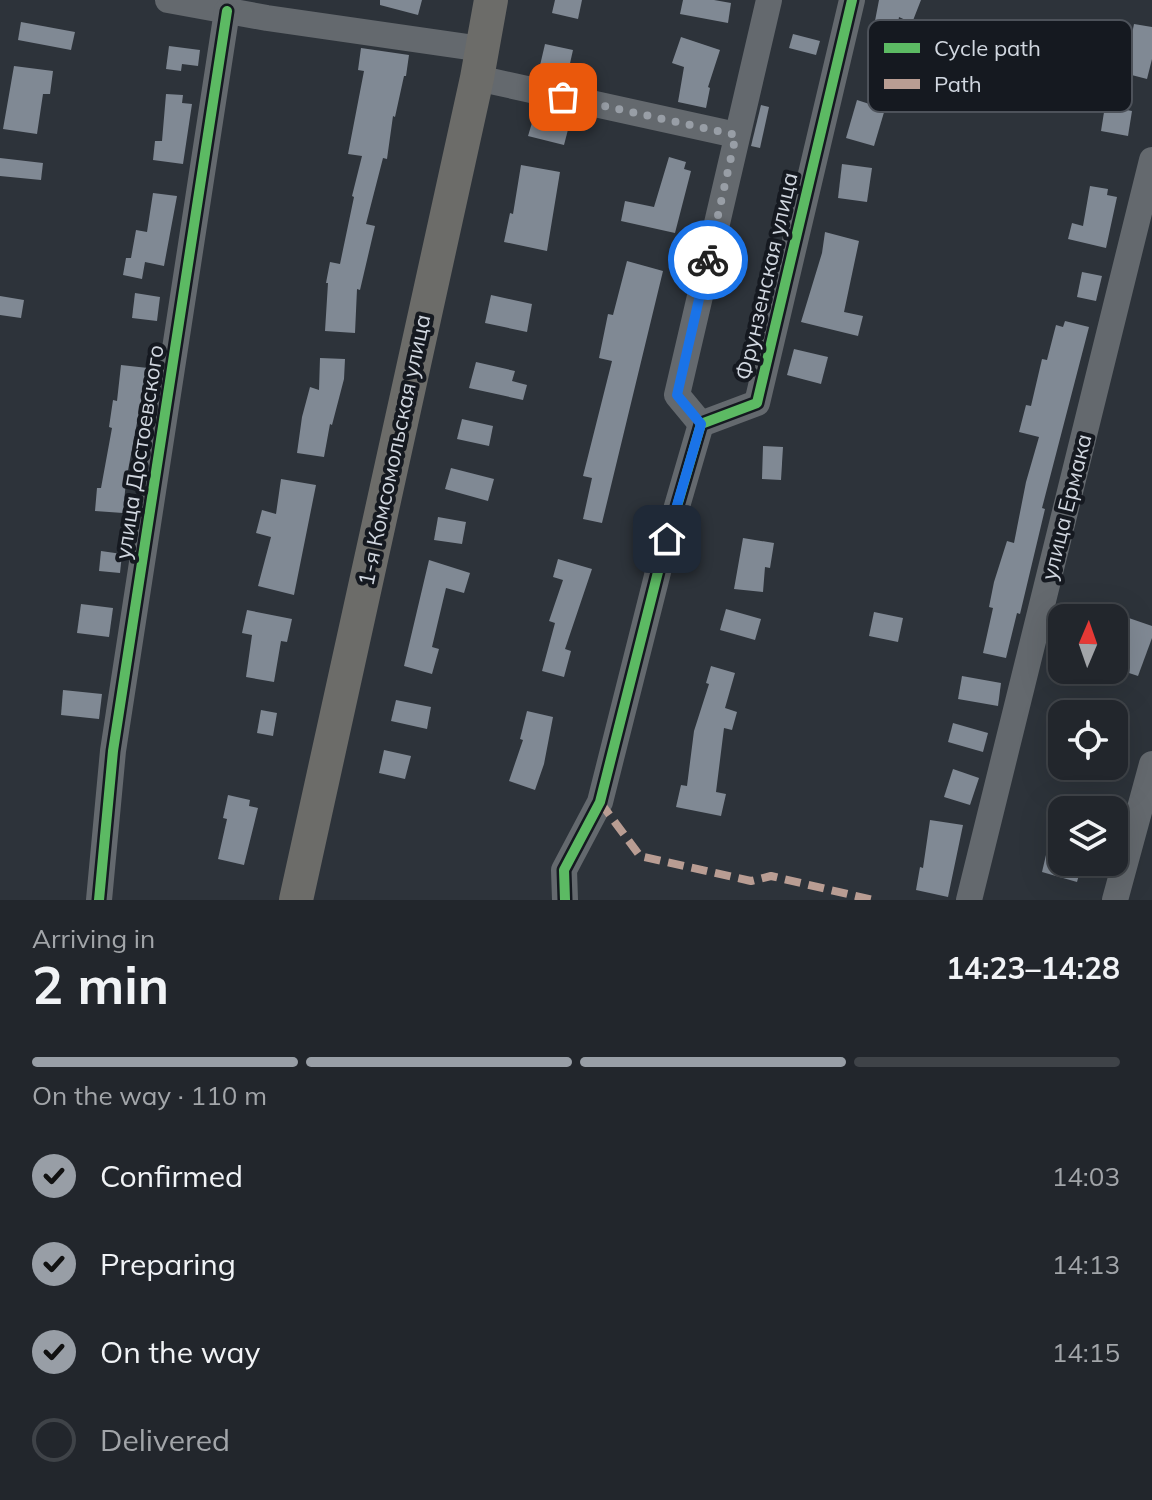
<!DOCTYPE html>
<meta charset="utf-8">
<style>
:root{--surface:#22262c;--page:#2a2e34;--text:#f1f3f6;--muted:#a2a5a9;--line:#3f4348;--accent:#989ea6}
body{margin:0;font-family:Mulish,sans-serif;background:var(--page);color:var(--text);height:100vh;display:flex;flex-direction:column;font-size:30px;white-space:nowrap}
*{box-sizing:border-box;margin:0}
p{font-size:26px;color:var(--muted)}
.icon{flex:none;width:44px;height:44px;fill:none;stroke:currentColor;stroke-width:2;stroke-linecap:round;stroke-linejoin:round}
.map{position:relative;height:900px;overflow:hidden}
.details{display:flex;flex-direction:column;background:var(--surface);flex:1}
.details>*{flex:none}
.needle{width:52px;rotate:2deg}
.tools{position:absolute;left:1048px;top:604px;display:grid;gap:16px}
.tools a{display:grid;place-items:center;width:80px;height:80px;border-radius:16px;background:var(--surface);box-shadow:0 8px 32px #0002,0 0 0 2px var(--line);font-size:40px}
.pin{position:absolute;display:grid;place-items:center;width:68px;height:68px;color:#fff;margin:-34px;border-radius:16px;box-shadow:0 4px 12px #0006}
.courier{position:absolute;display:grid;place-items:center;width:80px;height:80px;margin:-40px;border:6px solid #1a73e8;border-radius:50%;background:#fff;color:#222;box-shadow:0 2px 10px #0007}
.overview em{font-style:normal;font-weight:700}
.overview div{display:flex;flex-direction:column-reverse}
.overview{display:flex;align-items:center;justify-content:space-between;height:136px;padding:0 32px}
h1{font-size:52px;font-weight:700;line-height:60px}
.bar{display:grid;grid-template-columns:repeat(4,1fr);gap:12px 8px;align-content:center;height:96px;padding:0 32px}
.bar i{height:10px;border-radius:6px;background:var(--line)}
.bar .on{background:var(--accent)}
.bar p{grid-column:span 4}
ol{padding:0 32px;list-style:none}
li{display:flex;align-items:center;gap:24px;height:88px}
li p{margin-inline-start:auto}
li .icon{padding:8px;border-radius:50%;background:var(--accent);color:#111;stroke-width:4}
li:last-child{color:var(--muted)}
li i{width:44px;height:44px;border:4px solid var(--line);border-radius:50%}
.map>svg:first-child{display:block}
.building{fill:#808994}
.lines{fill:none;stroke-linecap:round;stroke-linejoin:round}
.minor{stroke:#64696e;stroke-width:26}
.major{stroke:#6c6c69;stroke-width:34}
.quiet{stroke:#b99d93;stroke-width:8;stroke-dasharray:16 8;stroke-linecap:butt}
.cycleway-casing{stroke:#151920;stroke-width:15}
.cycleway{stroke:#5cba63;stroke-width:10}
.done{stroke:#989ea6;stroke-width:8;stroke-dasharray:0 14.4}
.route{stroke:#1a73e8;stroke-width:10}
.labels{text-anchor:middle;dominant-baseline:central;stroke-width:8;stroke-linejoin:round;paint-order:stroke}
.street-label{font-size:22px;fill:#d1d7e0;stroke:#151920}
.key{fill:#151920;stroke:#4d525a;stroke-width:2}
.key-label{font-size:22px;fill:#d1d7e0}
</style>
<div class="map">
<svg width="1152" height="900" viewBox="0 0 1152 900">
<rect width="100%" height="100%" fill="#2d333a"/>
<g class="building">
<path d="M380,0H422L418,15L380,5Z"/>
<path d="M555,0H582L578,19L552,13Z"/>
<path d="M683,0H714L731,3L728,23L680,14Z"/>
<path d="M879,0H921L912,23L899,17L893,52L870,47Z"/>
<path d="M21,22L75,32L71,50L18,40Z"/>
<path d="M1134,24L1152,27V59L1147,79L1120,72L1126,53L1128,54Z"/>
<path d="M793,34L820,41L816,55L789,48Z"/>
<path d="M681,37L720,50L708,87L710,88L706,108L678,102L684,67L672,63Z"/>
<path d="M545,44L573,50L566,81L538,74Z"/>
<path d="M169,46L200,50L198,66L182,64L181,71L166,69Z"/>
<path d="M361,48L409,55L406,76H404L395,117L393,116L387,159L383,158L366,224L375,226L360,290L357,289L355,333L325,331L328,283H326L330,262L340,264L354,197L352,196L362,156L348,154L364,71L358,70Z"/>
<path d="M14,66L53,71L50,94H43L37,134L3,129Z"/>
<path d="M166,94L183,95L182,103L192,104L183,164L153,160L155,141H162Z"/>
<path d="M857,100L885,109L874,146L846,138Z"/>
<path d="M761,105L769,107L760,148L751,146Z"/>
<path d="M1105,106L1132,111L1128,136L1101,131Z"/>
<path d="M535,113L570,122L564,145L528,136Z"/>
<path d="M669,157L686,162L684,169L691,171L675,233L621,221L625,201L654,207Z"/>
<path d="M0,158L43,163L41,180L0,176Z"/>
<path d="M842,164L872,168L867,202L838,198Z"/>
<path d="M521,165L560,172L547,251L504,242L510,213L513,214Z"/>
<path d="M1090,186L1108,189L1107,195L1117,197L1106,248L1068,239L1072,223L1083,226Z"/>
<path d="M153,193L177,196L164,266L145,262L142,279L123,275L126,258H131L136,230L147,232Z"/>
<path d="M825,232L859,241L844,312L863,316L858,336L801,322L822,253Z"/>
<path d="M627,261L663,271L602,523L583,519L592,478L583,476L612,361L599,358L608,314L613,315Z"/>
<path d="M1082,272L1102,276L1096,301L1077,297Z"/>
<path d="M135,293L160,297L157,321L132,318Z"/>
<path d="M491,295L532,304L527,332L485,323Z"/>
<path d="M0,296L24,300L21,318L0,315Z"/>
<path d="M1065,321L1089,327L1042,508L1045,509L1020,614L1017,613L1006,658L983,653L993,608L989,607L994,582L1007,541L1014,543L1026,482L1039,437L1019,432L1026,405L1031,406L1042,359L1047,360L1056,325L1063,327Z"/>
<path d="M794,349L828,357L821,384L787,375Z"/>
<path d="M320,358L345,359L344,379L332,425L330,424L324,457L297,453L302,417L310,387L319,390Z"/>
<path d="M476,362L515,371L512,381L527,385L523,400L469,388Z"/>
<path d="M121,365L148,368L145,396H142L126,481L123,513L95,511L97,488H101L112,428L109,427L113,400L117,401Z"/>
<path d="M462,419L493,426L489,446L457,439Z"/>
<path d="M763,446L783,447L781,480L762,479Z"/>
<path d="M451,468L494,479L488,501L445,489Z"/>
<path d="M281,479L316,485L294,595L258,586L271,537L256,533L262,510L276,514Z"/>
<path d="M438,517L466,522L462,544L434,540Z"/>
<path d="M743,538L774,543L770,568L765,567L763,592L734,589Z"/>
<path d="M101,551L122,554L120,573L99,571Z"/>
<path d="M558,559L592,569L565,649L571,651L564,677L542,671L555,623L549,621L563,580L553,577Z"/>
<path d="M429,560L470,573L464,593L446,588L432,647L439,649L432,674L404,666Z"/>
<path d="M81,604L113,608L109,637L77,633Z"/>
<path d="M726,609L761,619L755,640L720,630Z"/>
<path d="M247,610L292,619L287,642L281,641L274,682L246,677L252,635L242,633Z"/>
<path d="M874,612L903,618L898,642L869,636Z"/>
<path d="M1123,616L1152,626V638L1138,676L1114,668V644Z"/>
<path d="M711,666L735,673L725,708L737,712L732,730L724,728L716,792L726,794L721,816L676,807L681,785L687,786L694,731L709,684L706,683Z"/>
<path d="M962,676L1001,683L998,706L958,699Z"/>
<path d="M63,690L102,694L99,719L61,715Z"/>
<path d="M396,700L431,707L427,729L391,721Z"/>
<path d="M261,710L277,713L273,736L257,733Z"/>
<path d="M527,711L553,717L544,764L535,790L509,781L523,740L520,739Z"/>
<path d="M953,723L988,733L983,752L948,742Z"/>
<path d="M384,750L411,756L405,779L379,773Z"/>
<path d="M953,769L979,778L970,805L944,797Z"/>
<path d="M228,795L250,800L249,806L258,808L244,865L218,859L227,819L223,818Z"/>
<path d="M930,820L963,825L948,897L916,890L920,867L923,868Z"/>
<path d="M1046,855L1062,859V862L1082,864L1077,882L1042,872Z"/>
</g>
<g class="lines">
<g class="minor">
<path d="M168,0L267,18L482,49"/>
<path d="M477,78L736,135"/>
<path d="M701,424L677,395L769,0"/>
<path d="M99,900L113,751L227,11"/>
<path d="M565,900L564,870L600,802L659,568L701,424L757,403L852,0"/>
<path d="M969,900L1152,160"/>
<path d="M1115,900L1152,764"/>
</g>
<path class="major" d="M296,900L477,78L491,0"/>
<path class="quiet" d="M600,802L640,856L751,881L771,876L873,900"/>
<g class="cycleway-casing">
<g id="cycleway">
<path d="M99,900L113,751L227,11"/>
<path d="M565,900L564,870L600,802L659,568L701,424L757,403L852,0"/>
</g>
</g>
<use href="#cycleway" class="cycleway"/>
</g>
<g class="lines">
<path class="done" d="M563,97L736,135L708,260"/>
<path class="route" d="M667,539L701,424L677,395L708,260"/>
</g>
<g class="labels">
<g class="street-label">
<text transform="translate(766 276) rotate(-77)">Фрунзенская улица</text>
<text transform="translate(394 450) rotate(-78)">1-я Комсомольская улица</text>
<text transform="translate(139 452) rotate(-81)">улица Достоевского</text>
<text transform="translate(1066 507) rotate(-76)">улица Ермака</text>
</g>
</g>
<rect x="868" y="20" width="264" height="92" rx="12" class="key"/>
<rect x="884" y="43" width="36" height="10" fill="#5cba63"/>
<rect x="884" y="79" width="36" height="10" fill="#b99d93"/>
<g class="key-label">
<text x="934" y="56">Cycle path</text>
<text x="934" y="92">Path</text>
</g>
</svg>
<div class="tools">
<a><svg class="needle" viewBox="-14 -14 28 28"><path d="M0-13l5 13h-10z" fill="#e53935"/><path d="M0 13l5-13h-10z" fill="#a2a5a9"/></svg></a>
<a><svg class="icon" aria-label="locate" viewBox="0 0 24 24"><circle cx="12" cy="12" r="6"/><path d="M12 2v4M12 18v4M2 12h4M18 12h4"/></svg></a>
<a><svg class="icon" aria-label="layers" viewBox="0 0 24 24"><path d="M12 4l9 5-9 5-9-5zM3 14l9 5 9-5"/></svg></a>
</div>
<div class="pin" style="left:563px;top:97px;background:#ea580c"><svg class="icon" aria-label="bag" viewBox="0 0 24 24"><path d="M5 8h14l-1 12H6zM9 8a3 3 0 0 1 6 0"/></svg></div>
<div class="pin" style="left:667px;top:539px;background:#1f2937"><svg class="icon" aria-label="home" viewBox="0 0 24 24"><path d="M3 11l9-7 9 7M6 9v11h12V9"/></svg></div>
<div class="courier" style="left:708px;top:260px"><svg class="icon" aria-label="bike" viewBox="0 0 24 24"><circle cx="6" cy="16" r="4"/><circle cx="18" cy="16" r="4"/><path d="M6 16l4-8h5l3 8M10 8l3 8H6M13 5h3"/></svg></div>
</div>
<section class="details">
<div class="overview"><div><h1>2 min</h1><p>Arriving in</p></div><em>14:23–14:28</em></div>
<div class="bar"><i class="on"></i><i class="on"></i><i class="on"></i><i></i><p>On the way · 110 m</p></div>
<ol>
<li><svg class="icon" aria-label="check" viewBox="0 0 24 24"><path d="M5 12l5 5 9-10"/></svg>Confirmed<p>14:03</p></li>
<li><svg class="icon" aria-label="check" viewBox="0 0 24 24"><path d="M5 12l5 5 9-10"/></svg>Preparing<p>14:13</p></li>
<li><svg class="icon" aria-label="check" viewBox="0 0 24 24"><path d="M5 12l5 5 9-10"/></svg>On the way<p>14:15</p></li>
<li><i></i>Delivered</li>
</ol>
</section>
